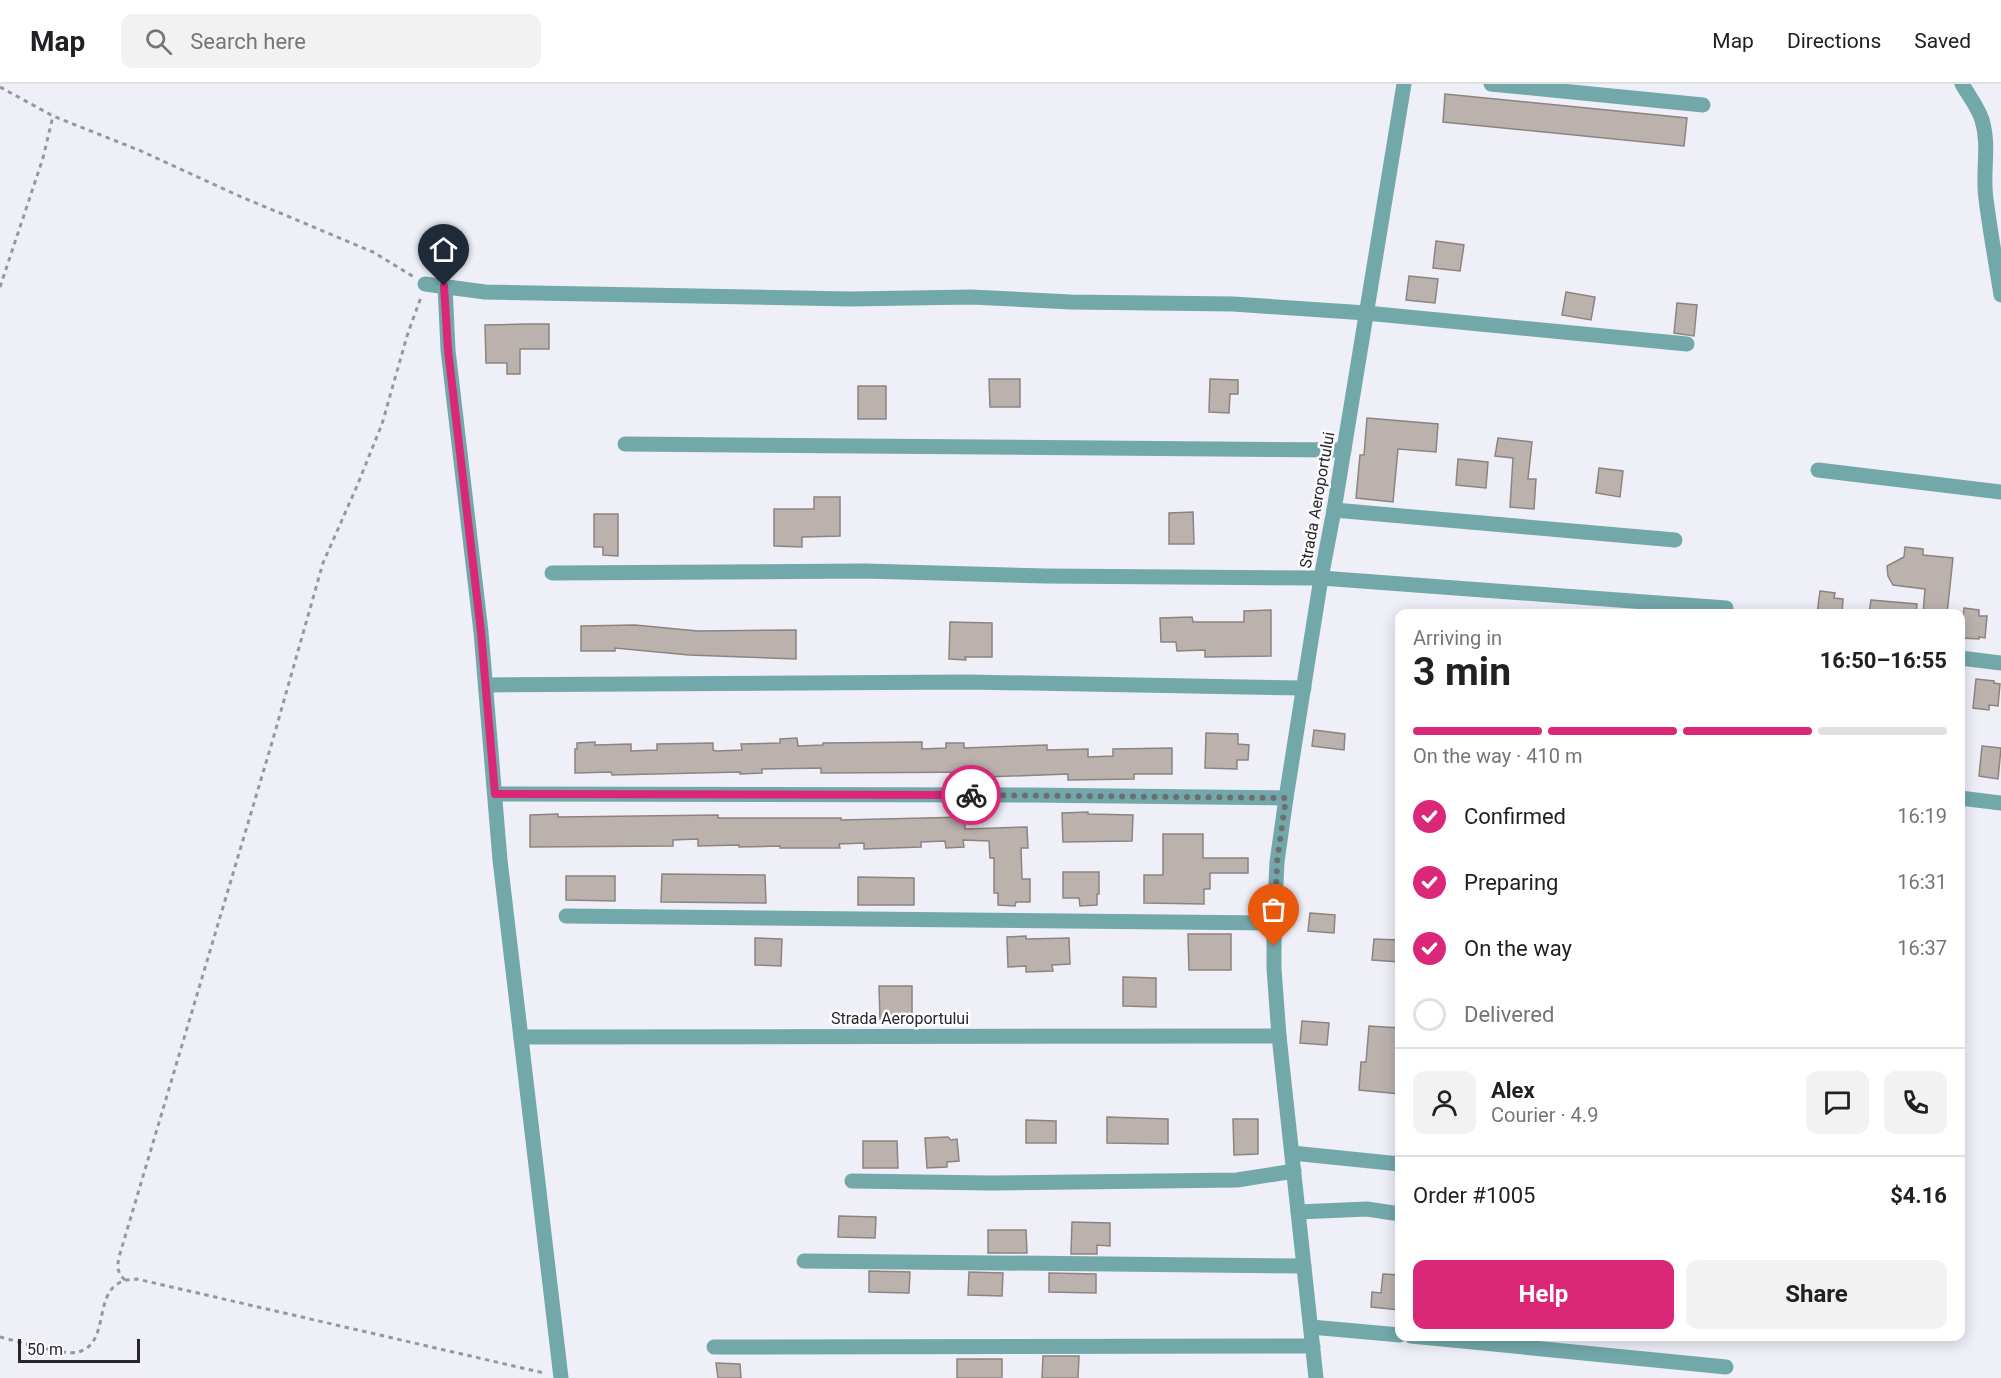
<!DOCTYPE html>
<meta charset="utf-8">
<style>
:root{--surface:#fff;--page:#f2f2f2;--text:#202124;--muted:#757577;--line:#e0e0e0;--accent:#db2777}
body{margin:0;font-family:Roboto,sans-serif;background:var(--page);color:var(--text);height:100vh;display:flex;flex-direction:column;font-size:22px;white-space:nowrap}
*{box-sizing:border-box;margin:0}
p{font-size:20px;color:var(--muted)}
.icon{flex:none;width:33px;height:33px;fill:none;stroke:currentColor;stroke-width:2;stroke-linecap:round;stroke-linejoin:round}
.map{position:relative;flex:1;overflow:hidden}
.side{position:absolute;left:1395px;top:525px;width:570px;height:732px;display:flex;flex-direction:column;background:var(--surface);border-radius:12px;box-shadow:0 3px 15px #0003}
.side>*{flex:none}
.scale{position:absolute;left:18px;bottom:15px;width:122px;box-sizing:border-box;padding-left:6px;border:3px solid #27272a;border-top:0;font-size:16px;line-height:21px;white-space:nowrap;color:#27272a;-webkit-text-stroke:4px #fdfdff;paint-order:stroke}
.pin{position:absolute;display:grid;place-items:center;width:51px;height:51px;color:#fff;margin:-62px -26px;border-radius:50% 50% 50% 0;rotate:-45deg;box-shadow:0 0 6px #0007}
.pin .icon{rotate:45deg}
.courier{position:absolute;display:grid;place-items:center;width:60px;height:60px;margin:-30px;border:4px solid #db2777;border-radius:50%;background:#fff;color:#222;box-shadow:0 2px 8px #0007}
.head em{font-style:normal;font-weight:700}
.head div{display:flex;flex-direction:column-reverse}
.head{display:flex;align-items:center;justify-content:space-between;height:102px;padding:0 18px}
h1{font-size:39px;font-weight:700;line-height:45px}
.bar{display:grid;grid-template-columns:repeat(4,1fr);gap:9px 6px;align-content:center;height:72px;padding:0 18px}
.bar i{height:8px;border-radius:4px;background:var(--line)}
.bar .on{background:var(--accent)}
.bar p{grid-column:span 4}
.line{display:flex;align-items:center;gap:15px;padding:0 18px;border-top:2px solid var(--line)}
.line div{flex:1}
.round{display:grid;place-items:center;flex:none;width:63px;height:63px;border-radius:12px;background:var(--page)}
ol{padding:0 18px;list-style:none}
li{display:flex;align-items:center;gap:18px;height:66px}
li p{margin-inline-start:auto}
li .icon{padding:6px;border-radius:50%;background:var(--accent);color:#fff;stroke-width:4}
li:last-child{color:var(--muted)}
li i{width:33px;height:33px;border:3px solid var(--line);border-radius:50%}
.primary-button{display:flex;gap:12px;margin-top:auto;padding:12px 18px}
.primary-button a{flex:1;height:69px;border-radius:12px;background:var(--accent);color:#fff;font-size:24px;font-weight:700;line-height:69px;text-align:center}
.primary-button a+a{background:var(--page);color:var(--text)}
header{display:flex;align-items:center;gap:36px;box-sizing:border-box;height:84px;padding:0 30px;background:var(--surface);border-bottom:2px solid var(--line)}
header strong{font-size:28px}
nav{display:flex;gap:33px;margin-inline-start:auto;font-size:21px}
.search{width:420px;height:54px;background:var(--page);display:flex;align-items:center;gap:15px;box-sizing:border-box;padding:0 21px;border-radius:12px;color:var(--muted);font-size:22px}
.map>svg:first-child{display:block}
.building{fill:#bbb2ae;stroke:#8d8380;stroke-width:1.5}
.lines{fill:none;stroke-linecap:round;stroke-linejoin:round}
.path{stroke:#97979e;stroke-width:3;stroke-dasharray:4.5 4.5;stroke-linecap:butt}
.minor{stroke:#73a8ab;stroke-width:15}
.done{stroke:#6d6d72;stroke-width:6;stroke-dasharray:0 10.8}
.route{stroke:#db2777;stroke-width:8}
.labels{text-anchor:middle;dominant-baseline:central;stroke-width:5;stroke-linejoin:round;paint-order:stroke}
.street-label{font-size:16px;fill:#27272a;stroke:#fdfdff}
</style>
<header>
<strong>Map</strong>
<div class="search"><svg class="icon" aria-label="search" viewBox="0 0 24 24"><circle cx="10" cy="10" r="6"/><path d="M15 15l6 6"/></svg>Search here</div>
<nav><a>Map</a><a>Directions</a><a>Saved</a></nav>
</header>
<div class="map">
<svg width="2001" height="1294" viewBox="0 0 2001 1294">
<rect width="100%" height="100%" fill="#efeff8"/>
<g class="building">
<path d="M1445,10L1687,34L1684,62L1443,38Z"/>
<path d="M1436,157L1464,161L1460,187L1433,184Z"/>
<path d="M1409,192L1438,195L1435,219L1406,216Z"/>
<path d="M1566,208L1595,213L1591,236L1562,231Z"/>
<path d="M1677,219L1697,221L1694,252L1674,249Z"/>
<path d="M526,240H549V265H520V290H507V279H486L485,241Z"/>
<path d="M989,295H1020V323H990Z"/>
<path d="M1210,295L1238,296V310H1230L1229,329L1209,328Z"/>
<rect x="858" y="302" width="28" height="33"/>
<path d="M1367,334L1438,340L1436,368L1398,365L1393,418L1356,414L1360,371H1364Z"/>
<path d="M1498,354L1532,358L1528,395H1536L1534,425L1510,423L1513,374L1495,372Z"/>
<path d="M1458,375L1488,378L1486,404L1456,401Z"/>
<path d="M1599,384L1623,387L1620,413L1596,409Z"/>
<path d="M814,413H840V452L802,453V463L774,462V425H814Z"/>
<path d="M1193,428L1194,460H1169V429Z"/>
<path d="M594,430H618V472L603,471V463H594Z"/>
<path d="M1905,463L1923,465V471L1953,474L1947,530H1923L1925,505L1893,501L1888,492L1887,482L1904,473Z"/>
<path d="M1820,507L1835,509L1834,514L1843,515L1842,530H1817Z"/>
<path d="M1871,516L1917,520L1916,530H1869Z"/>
<path d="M1964,524L1979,526V532H1987L1985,554L1979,553V555L1961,554Z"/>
<path d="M1271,526V572L1205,573V566L1177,567L1176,558H1161L1160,534L1192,533L1193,538H1244V527Z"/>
<path d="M950,538L992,539V573H965L966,576L949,575Z"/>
<path d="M635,541L698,547L796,546V575L689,571L615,564V567H581V542Z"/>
<path d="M1976,595L1994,597V599L2000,600L1998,622L1989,621V626L1973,624Z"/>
<path d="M1314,646L1345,650L1344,666L1312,662Z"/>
<path d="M1206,649L1238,650V660L1249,661L1248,676H1237V685L1205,684Z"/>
<path d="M797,654L798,662L823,661V659L922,658V665L946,664V659H964V664L1047,661V666L1088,665V673L1113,672V665L1172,664V690H1134V695L1068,696V690L985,693V688L821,689V684L762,685V689L740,690V688L612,691L611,688L575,689V665H577V659L595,658V661L631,660V667L657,666V660L713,659V666L716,667L742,666L741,660L780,659V655Z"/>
<path d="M1982,662L2001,664L1998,695L1979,692Z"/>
<path d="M1088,728V730L1133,731L1132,757L1063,758L1062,729Z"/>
<path d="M558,730V733L718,731V734H841V736L965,733V745L1027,743L1028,764H1021L1022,795H1030V818H1016L1015,822L998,821V809H994V774H990L989,757L963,756L964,763L946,764L945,757L921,758V763L864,765V759L839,760L840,764H780V762L739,763V761L698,762V755L673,756V762L530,763V731Z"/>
<path d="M1163,750H1203V774H1248V789H1210V805H1204V820L1144,819V791H1163Z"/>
<path d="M1063,788H1099V810H1097V821L1080,822L1079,814H1063Z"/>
<path d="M662,790L765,791L766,819L661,818Z"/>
<path d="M566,792H615V817L566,816Z"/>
<path d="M858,793L914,794V821H858Z"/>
<path d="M1310,829L1335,831L1334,849L1308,847Z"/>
<path d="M1188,850H1231V886H1189Z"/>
<path d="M1026,852V855L1069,854L1070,880L1052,881L1053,887L1026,888V882L1008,883L1007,853Z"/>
<path d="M755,854L782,855L781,882L755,881Z"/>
<path d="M1374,855L1400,856V878L1372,876Z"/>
<path d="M1123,893L1156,894V923L1123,922Z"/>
<path d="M879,902H912V935H880Z"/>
<path d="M1302,937L1329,939L1327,961L1300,959Z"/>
<path d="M1369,942L1400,944V1010L1359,1006L1361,978H1366Z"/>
<path d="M1107,1033L1168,1035V1060L1107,1059Z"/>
<path d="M1233,1035H1258V1070L1234,1071Z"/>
<path d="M1026,1036L1056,1037V1059H1026Z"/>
<path d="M948,1053L951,1056L957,1055L959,1077L947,1078V1083L927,1084L925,1054Z"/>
<path d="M863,1057H897L898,1084H863Z"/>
<path d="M839,1132L876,1133L875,1154L838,1153Z"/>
<path d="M1072,1138L1110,1139V1162L1097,1161V1170H1071Z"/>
<path d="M988,1146H1026L1027,1169H988Z"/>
<path d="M869,1187L910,1188L909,1209L869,1208Z"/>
<path d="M969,1188L1003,1189L1002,1212L968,1211Z"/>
<path d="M1049,1189L1096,1190V1209L1049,1208Z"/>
<path d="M1383,1190L1400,1191V1226L1371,1223L1372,1208L1381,1209Z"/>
<path d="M1043,1272H1079L1078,1294H1042Z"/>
<rect x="957" y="1275" width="45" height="19"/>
<path d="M716,1279L740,1280L741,1294H718Z"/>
</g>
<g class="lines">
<g class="path">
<path d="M0,3L53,32L141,67L237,111L373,168L414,193"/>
<path d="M0,203L43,74L53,32"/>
<path d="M125,1196C117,1188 117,1184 119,1173L273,655L323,479L357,402L382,340L407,252L421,213"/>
<path d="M0,1253C17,1257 63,1272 78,1268C109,1261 94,1212 119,1199C124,1195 131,1196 137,1195L544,1289"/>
</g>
<g class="minor">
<path d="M1491,0L1703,21"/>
<path d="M1962,0C1969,12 1978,23 1982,36C1990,62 1982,88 1986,115C1990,147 1996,179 2001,211"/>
<path d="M425,200L485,208L850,215L971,213L1071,218L1233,220L1366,229L1687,260"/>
<path d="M445,202L448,266L481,548L500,776L561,1294"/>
<path d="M625,360L1344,366"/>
<path d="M1818,386L2001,408"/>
<path d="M1334,426L1675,456"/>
<path d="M552,489L865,487L1046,492L1321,494L1726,524"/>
<path d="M1960,574L2001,579"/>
<path d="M486,601L969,598L1304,604"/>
<path d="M495,710L1028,711L1286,714"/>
<path d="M1960,714L2001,719"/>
<path d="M566,832L1274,839"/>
<path d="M521,953L1279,952"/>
<path d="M1292,1069L1400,1080"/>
<path d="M852,1097L991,1099L1237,1096L1294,1087"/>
<path d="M1298,1128L1367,1125L1400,1130"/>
<path d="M804,1177L1304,1182"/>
<path d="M1311,1243L1400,1251"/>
<path d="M1411,1252L1726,1283"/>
<path d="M714,1263L1313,1262"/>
<path d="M1316,1294L1279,952L1274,885V839L1277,778L1286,714L1321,494L1334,426L1404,0"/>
</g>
</g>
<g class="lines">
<path class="done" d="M971,711L1286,714L1277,778L1274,862"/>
<path class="route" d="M444,202L448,266L481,548L495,710L971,711"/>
</g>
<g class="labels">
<g class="street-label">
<text transform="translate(1317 416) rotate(-80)">Strada Aeroportului</text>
<text x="900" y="934">Strada Aeroportului</text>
</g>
</g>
</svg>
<div class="scale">50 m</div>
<div class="pin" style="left:1274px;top:862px;background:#ea580c"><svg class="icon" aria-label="bag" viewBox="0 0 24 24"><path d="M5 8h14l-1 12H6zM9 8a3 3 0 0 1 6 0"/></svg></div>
<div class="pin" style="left:444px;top:202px;background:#1f2937"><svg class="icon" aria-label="home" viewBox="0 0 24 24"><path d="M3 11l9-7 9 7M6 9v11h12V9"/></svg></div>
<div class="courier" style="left:971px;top:711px"><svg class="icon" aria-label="bike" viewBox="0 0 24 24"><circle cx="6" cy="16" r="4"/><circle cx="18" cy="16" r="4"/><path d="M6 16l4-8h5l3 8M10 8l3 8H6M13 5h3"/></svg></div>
<section class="side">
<div class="head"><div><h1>3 min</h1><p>Arriving in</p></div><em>16:50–16:55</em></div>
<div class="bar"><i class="on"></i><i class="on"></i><i class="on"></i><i></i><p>On the way · 410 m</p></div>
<ol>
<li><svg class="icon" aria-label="check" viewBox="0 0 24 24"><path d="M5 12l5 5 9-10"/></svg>Confirmed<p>16:19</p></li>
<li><svg class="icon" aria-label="check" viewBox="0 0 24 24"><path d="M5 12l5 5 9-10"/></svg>Preparing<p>16:31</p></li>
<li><svg class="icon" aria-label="check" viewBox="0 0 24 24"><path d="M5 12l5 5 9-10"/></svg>On the way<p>16:37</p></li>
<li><i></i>Delivered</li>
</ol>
<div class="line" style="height:108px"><a class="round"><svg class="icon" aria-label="person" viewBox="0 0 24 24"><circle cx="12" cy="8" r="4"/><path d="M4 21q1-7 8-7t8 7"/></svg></a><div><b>Alex</b><p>Courier · 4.9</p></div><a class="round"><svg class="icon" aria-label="chat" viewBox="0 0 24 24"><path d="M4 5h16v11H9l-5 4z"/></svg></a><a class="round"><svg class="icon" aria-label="phone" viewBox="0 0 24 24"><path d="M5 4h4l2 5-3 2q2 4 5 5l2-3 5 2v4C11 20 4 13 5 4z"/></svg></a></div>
<div class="line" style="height:78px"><div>Order #1005</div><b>$4.16</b></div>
<div class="primary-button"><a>Help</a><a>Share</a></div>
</section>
</div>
